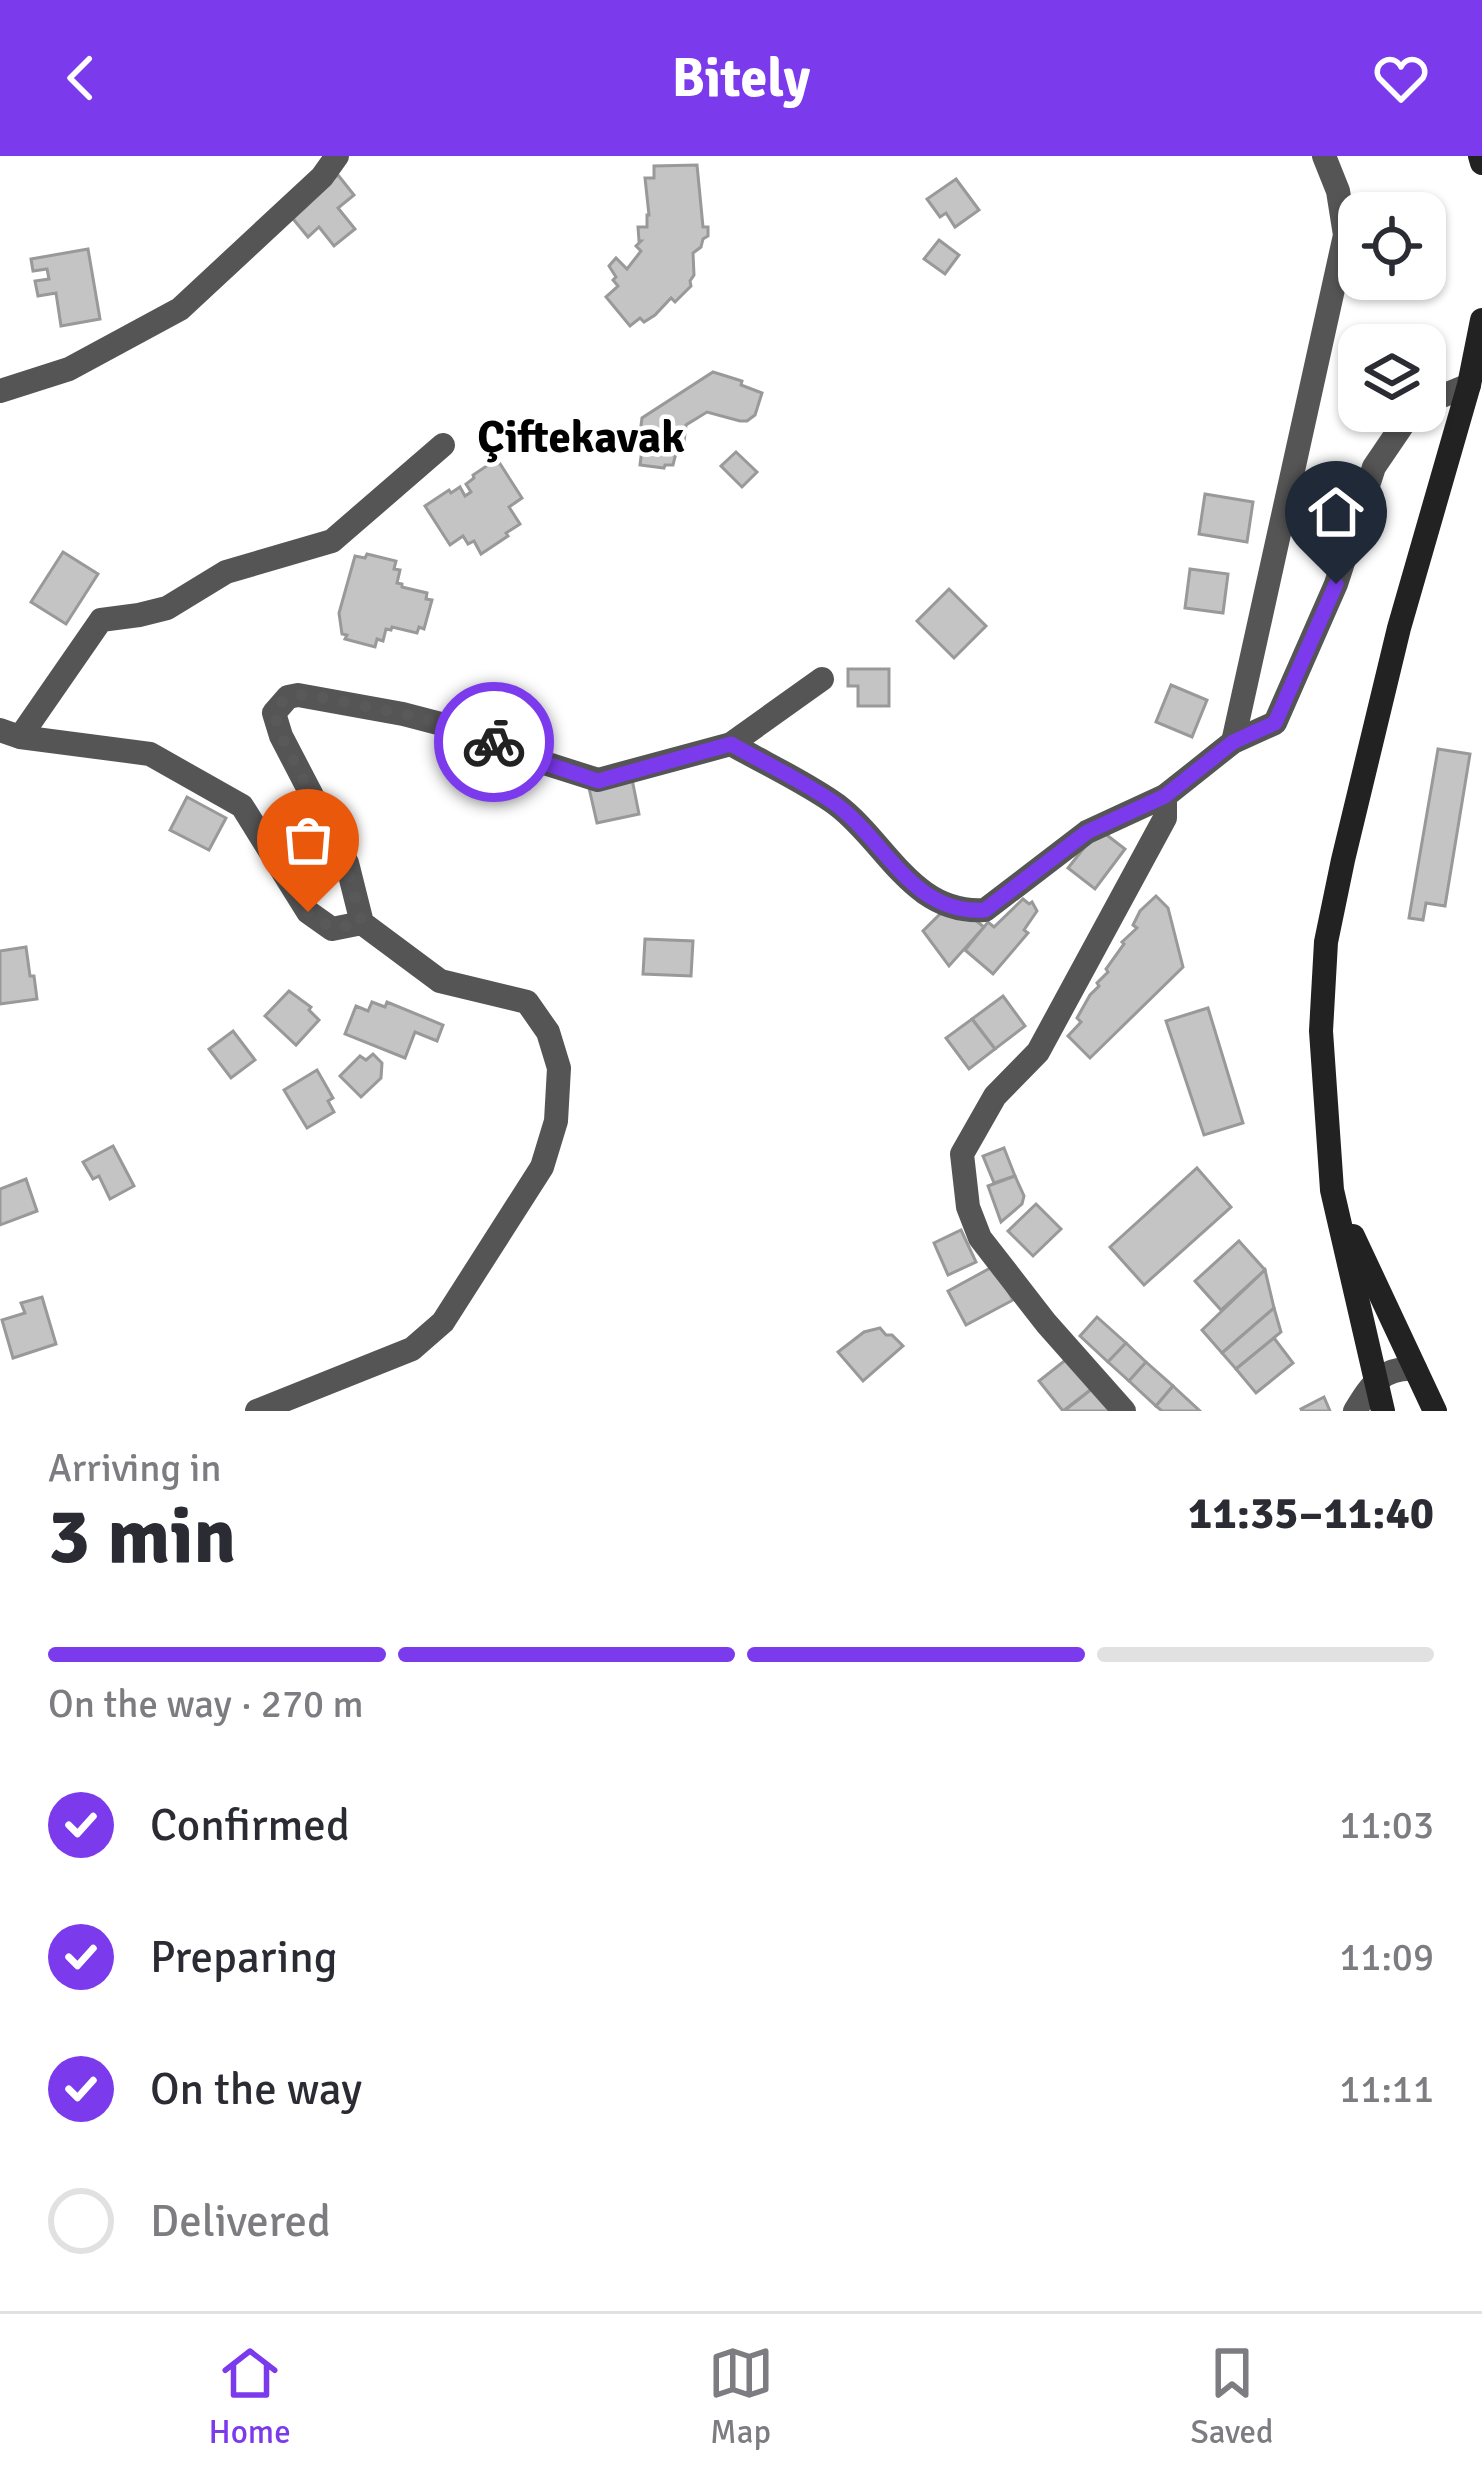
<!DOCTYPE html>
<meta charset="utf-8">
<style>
:root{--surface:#fff;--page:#f2f2f3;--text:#2b2b33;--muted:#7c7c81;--line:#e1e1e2;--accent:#7c3aed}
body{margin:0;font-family:Signika,sans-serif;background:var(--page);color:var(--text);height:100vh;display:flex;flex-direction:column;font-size:45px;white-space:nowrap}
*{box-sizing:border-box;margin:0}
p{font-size:39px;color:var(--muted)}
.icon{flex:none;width:66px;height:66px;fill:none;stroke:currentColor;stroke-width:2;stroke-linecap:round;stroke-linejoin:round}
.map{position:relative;height:1255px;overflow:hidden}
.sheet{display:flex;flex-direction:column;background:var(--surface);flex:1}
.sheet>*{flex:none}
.fabs{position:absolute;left:1338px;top:36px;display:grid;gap:24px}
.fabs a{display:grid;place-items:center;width:108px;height:108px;border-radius:24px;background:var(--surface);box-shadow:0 3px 9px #0004;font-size:60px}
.pin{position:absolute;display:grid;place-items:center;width:102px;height:102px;color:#fff;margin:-123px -51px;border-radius:50% 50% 50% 0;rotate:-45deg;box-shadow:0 0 12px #0007}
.pin .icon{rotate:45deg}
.courier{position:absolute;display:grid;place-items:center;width:120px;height:120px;margin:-60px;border:9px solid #7c3aed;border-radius:50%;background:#fff;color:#222;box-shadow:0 3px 15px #0007}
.summary em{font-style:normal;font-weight:800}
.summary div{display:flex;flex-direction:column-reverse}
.summary{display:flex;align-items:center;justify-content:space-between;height:204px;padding:0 48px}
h1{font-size:78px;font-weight:800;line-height:90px}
.bar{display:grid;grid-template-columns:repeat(4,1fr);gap:18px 12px;align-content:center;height:144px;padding:0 48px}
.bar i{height:15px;border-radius:9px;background:var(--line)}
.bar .current{background:var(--accent)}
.bar p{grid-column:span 4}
ol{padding:0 48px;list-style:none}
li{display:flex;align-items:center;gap:36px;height:132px}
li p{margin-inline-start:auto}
li .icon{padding:12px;border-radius:50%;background:var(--accent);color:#fff;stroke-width:4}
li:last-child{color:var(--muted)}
li i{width:66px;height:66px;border:6px solid var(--line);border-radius:50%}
header{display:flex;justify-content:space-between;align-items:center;height:156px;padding:0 48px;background:var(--accent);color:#fff;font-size:54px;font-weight:800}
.dock{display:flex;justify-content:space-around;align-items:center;height:168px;border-top:3px solid var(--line);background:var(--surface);font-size:33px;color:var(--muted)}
.dock a{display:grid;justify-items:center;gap:6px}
.dock .current{color:var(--accent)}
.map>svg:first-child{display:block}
.building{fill:#c4c4c4;stroke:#999;stroke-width:3}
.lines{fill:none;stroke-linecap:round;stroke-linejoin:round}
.minor{stroke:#555;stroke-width:24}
.secondary{stroke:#222;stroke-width:24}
.done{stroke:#595959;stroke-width:12;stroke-dasharray:0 21.6}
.route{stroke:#7c3aed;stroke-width:15}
.labels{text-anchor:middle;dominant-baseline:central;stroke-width:9;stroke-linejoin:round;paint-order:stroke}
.district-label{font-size:45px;font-weight:bold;fill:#000;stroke:#fff}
</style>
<header><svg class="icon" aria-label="back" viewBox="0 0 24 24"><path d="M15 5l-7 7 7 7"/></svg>Bitely<svg class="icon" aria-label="heart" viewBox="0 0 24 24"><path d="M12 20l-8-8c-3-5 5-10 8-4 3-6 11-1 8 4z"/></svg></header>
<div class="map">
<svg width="1482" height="1255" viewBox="0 0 1482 1255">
<rect width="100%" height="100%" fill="#fff"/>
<g class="building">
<path d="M697,9L703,71H708V80L703,83L701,91L693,97L694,119L690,125L691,130L675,146L671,142L655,159L644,166L640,162L630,170L606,141L618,130L613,124L616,121L609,110L616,102L627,113L641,95L636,90L641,85H639L638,71H647V59H649L645,22H654V10Z"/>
<path d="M338,19L354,39L338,52L355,73L334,90L319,71L308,81L289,58Z"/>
<path d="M956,23L979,54L955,71L946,57L940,61L927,43Z"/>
<path d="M939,84L959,99L945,118L924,103Z"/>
<path d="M88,93L100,163L61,170L56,137L38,140L35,125L49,123L47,113L33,115L31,103Z"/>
<path d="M713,216L742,225L741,229L762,237L755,259L747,265H740L707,256L686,269L684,286L679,285L673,309H665L664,312L640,309L642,293H638L642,262Z"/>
<path d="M736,296L757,316L742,331L721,310Z"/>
<path d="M497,303L522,342L509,351L520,368L506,377L508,380L481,398L474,385L468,388L463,380L450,389L425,350L449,334L451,337L460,331L465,340L471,336L466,328L474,322L473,319Z"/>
<path d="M1205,338L1253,346L1247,386L1199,378Z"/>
<path d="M63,396L98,418L66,468L31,446Z"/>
<path d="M367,398L396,405L394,413L400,414L397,427L402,428V431L427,437L426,443L432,444L424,473L419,471L417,477L392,471L391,474L386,473L383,485L377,483L375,491L345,483L347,479L342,478L339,457L355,400L365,402Z"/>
<path d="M1190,413L1228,418L1223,457L1185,452Z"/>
<path d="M949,433L986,470L954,502L917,465Z"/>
<path d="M848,513H889V550H858V530H848Z"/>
<path d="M1171,529L1207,544L1192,581L1156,566Z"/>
<path d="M1438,593L1470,598L1445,750L1426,747L1423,764L1409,762Z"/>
<path d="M632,623L639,658L597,667L589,632Z"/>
<path d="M187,641L226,662L209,694L170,674Z"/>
<path d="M1099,673L1125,693L1095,733L1068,712Z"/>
<path d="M1156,740L1168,752L1183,811L1090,902L1068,880L1081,866L1077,862L1090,839L1099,830L1097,827L1108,816L1106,813L1124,788L1122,786L1137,772L1133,769L1140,755Z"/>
<path d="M1023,743L1029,748L1032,746L1037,755L1024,774L1028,777L993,818L965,794L988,766L994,771Z"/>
<path d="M941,757L969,759L984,771L949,810L923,775Z"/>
<path d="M645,783L693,785L691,820L643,818Z"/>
<path d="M26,791L30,820H34L37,843L0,848V795Z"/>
<path d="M289,835L311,851L309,854L319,864L296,889L265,860Z"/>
<path d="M1003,840L1025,870L995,893L972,863Z"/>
<path d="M372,846L385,851L387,846L443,869L437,885L415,876L405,902L345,878L356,850L368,855Z"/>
<path d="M1208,852L1243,967L1204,979L1166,865Z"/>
<path d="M972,863L995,893L969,913L946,882Z"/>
<path d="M233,875L255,904L231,922L209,893Z"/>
<path d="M373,898L382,907L381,922L361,941L340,920L360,900L366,904Z"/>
<path d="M317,914L333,942L328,945L334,956L307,972L284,934Z"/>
<path d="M113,990L134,1030L110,1043L99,1020L93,1023L83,1006Z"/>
<path d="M1004,992L1015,1020L994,1027L983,1000Z"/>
<path d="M1197,1012L1231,1051L1144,1129L1110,1091Z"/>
<path d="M1015,1020L1024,1040L1022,1048L1001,1066L988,1030Z"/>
<path d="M26,1023L37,1055L0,1069V1033Z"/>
<path d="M1036,1048L1061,1073L1033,1100L1008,1075Z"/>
<path d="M961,1074L976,1106L948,1119L934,1087Z"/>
<path d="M1239,1085L1265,1114L1221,1154L1195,1125Z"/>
<path d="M994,1110L1013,1144L966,1169L948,1135Z"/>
<path d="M1265,1114L1274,1152L1222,1197L1202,1174Z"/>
<path d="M42,1141L56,1188L13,1202L2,1164L25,1157L21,1147Z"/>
<path d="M1274,1152L1281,1176L1236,1213L1222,1197Z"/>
<path d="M1097,1161L1126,1187L1108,1206L1080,1180Z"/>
<path d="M880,1172L886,1179H892L903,1190L863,1225L838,1196L864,1176Z"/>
<path d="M1274,1182L1293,1207L1256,1237L1236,1213Z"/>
<path d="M1126,1187L1146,1206L1129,1225L1108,1206Z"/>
<path d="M1068,1202L1093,1232L1063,1255L1039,1225Z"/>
<path d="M1146,1206L1173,1230L1156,1250L1129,1225Z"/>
<path d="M1173,1230L1200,1255H1162L1156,1250Z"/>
<path d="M1093,1232L1111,1255H1064Z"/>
<path d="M1324,1241L1330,1255H1302L1301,1253Z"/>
</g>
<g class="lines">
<g class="minor">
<path d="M0,235L69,213L180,153L322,21L337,0"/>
<path d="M1425,247L1469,229"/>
<path d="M0,574L20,581L150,598L242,650L308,756L332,773L362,767"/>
<path d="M20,581L101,464L139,459L167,452L226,416L332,385L443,289"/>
<path d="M1233,586L1345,79L1338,35L1324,0"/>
<path d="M731,588C764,607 807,627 837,649C887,687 913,759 985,754L1087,676L1165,640L1233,586L1275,567L1336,428L1374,311L1412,255"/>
<path d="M257,1255L412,1193L443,1166L542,1011L556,965L559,912L548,876L527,846L440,825L362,767L347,707L281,580L274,557L288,541L298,539L403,558L472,576L535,604L598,624L731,588L822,523"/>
<path d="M1124,1255L1046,1167L980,1082L968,1051L962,998L995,940L1038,896L1165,662V640"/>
<path d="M1355,1255C1371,1229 1382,1211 1415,1213"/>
</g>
<g class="secondary">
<path d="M1480,0L1482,7"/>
<path d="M1353,1080L1435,1255"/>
<path d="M1383,1255L1332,1034L1321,875L1326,786L1343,704L1399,472L1469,229L1482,164"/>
</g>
</g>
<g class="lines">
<path class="done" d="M308,756L332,773L362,767L346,707L281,580L274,556C280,548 285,540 296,539C311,538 330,544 344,546C395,556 446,565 494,586"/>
<path class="route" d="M494,586L535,604L598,625L731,588C764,607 807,627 837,649C887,687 913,759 985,754L1087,676L1165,640L1233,586L1275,567L1336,428"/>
</g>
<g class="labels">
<g class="district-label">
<text x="581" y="281">Çiftekavak</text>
</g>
</g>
</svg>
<div class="fabs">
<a><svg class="icon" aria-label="locate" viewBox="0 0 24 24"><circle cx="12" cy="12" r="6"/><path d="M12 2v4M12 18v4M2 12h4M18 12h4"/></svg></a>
<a><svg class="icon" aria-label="layers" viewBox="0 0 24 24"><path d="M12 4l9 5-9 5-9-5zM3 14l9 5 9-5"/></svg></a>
</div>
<div class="pin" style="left:308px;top:756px;background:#ea580c"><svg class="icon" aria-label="bag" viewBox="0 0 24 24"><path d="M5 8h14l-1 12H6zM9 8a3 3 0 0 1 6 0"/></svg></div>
<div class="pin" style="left:1336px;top:428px;background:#1f2937"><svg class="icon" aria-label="home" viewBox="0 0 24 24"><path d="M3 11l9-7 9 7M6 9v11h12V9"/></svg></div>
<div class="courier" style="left:494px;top:586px"><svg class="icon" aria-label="bike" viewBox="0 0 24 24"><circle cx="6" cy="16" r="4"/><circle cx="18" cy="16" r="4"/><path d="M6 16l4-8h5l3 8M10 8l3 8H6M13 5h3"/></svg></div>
</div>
<section class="sheet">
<div class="summary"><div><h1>3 min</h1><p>Arriving in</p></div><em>11:35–11:40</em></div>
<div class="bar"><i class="current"></i><i class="current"></i><i class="current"></i><i></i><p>On the way · 270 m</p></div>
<ol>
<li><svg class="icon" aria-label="check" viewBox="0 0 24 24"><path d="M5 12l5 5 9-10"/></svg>Confirmed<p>11:03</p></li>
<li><svg class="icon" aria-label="check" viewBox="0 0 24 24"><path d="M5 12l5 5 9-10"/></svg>Preparing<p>11:09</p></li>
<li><svg class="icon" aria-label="check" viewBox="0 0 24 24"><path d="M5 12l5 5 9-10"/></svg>On the way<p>11:11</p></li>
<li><i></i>Delivered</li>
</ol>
</section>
<nav class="dock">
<a class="current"><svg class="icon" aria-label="home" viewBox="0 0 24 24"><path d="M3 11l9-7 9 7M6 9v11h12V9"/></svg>Home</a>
<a><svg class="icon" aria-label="map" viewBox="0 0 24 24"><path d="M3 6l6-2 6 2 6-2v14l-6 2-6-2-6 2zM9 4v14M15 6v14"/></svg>Map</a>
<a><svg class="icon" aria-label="saved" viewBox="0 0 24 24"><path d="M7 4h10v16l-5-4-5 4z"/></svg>Saved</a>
</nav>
